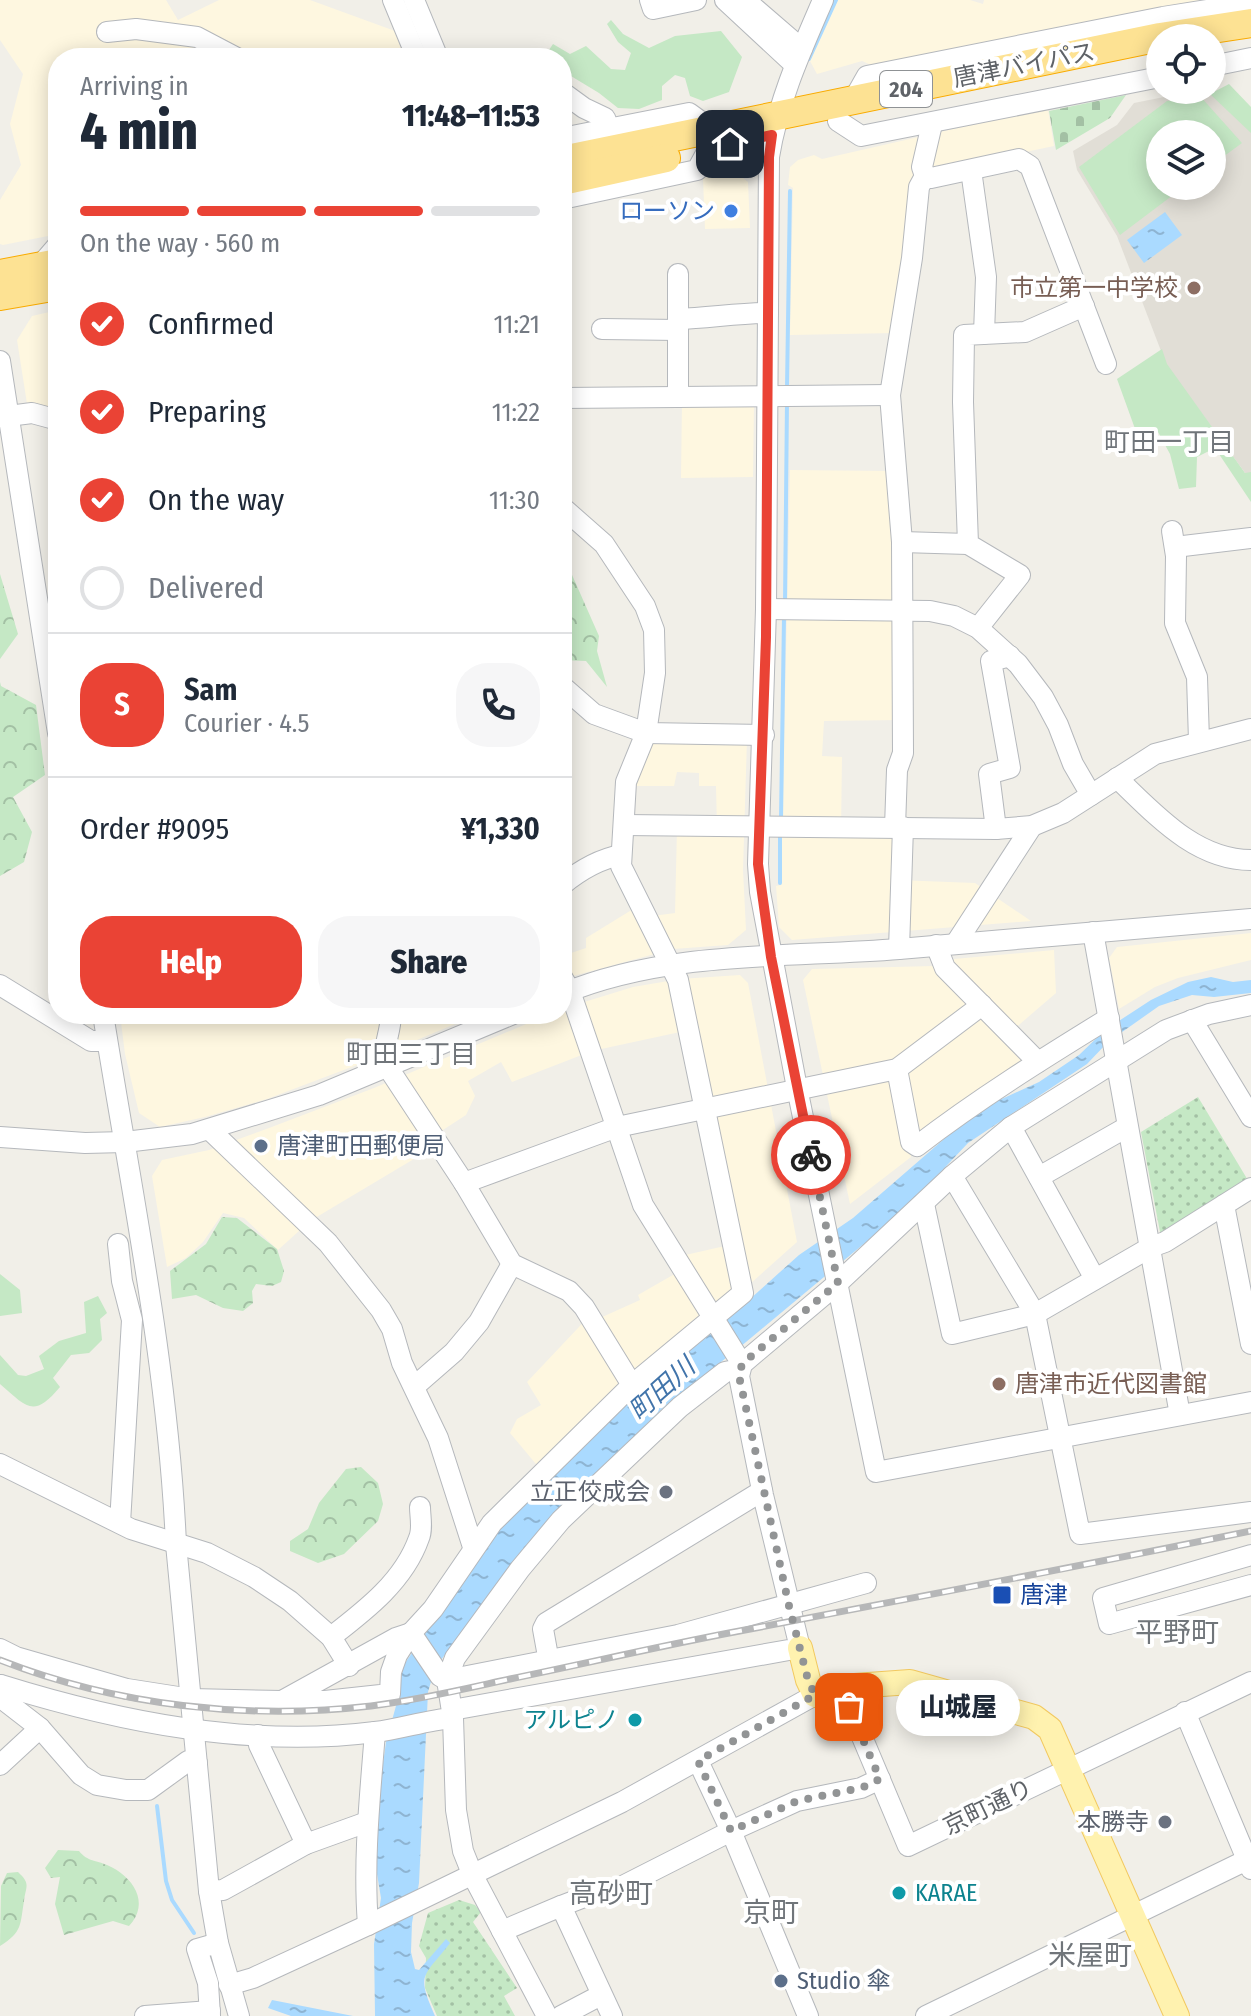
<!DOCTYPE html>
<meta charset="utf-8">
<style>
:root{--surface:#fff;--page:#f6f6f7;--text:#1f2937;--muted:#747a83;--line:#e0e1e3;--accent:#ea4335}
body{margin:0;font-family:"Fira Sans Condensed","Noto Sans JP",sans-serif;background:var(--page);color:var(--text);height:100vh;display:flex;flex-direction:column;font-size:30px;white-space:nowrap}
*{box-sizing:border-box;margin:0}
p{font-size:26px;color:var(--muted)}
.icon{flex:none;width:44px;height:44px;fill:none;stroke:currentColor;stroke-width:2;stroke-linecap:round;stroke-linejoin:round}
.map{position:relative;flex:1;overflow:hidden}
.side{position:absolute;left:48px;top:48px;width:524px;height:976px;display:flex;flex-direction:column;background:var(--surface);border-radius:32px;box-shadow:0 4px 20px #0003}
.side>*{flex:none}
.buttons{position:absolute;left:1146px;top:24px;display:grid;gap:16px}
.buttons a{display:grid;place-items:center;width:80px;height:80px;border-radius:50%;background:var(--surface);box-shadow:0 4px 20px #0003;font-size:40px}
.pin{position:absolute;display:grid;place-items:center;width:68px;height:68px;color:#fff;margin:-34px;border-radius:16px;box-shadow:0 4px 12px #0006}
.courier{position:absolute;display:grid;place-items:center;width:80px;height:80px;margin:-40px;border:6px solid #ea4335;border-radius:50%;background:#fff;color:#222;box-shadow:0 2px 10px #0007}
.bubble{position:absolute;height:56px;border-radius:28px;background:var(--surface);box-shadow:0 4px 20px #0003;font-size:26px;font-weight:800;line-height:56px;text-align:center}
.summary em{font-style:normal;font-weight:800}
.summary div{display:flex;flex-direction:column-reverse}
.summary{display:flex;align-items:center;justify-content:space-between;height:136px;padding:0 32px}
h1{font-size:52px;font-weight:800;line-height:60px}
.bar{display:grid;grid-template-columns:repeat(4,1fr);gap:12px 8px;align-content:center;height:96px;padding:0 32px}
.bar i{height:10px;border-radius:6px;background:var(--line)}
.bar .selected{background:var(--accent)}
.bar p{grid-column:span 4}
.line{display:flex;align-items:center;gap:20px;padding:0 32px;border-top:2px solid var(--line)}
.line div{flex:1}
.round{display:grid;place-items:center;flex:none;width:84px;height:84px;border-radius:32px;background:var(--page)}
ol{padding:0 32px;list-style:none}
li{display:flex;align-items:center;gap:24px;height:88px}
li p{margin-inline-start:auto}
li .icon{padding:8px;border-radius:50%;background:var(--accent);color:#fff;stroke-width:4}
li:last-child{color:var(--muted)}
li i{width:44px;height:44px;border:4px solid var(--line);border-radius:50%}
.button{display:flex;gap:16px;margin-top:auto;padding:16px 32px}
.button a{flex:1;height:92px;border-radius:32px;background:var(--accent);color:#fff;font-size:32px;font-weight:800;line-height:92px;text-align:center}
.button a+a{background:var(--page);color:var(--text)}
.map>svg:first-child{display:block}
.commercial{fill:#fef7e0}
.education{fill:#e1ded6;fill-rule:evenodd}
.green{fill:#c5e8c5}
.forest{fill:url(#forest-crowns)}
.cemetery{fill:url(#cemetery-stones)}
.park{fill:url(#park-dots)}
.water{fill:url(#water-ripples)}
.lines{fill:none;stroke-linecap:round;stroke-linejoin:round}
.stream{stroke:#aadaff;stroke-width:4}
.minor-casing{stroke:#b5b8bc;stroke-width:22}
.major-casing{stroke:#f2c960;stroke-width:26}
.highway-casing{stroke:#f9ab00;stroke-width:30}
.minor{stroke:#fff;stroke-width:20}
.major{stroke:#fff2af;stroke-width:24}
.highway{stroke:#fde293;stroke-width:28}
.rail-casing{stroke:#b6b7b8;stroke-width:7}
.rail{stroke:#fff;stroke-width:4;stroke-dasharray:12;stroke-linecap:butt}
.done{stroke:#929495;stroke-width:8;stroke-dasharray:0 14.4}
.route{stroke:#ea4335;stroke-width:10}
.shop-dot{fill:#3f7fe0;stroke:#fff;stroke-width:3}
.education-dot{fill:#8d6e63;stroke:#fff;stroke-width:3}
.service-dot{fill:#5c6f8a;stroke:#fff;stroke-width:3}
.worship-dot{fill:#6b7280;stroke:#fff;stroke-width:3}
.transit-dot{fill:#1a4fb4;stroke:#fff;stroke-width:3}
.culture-dot{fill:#0f9aa8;stroke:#fff;stroke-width:3}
.labels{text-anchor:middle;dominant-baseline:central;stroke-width:8;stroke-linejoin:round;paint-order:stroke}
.shield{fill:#fff;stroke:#8f9295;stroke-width:2}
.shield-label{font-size:22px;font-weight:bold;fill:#5f6368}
.street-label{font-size:24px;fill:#5f6368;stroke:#fff}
.shop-label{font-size:24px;fill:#366cbe;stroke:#fff;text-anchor:end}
.education-label{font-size:24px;fill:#785e54;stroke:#fff;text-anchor:end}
.service-label{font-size:24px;fill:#4e5e75;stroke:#fff;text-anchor:start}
.worship-label{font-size:24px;fill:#5b616d;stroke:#fff;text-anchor:end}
.transit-label{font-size:24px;fill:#164399;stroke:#fff;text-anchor:start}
.culture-label{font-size:24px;fill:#0d838f;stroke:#fff;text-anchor:end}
.neighbourhood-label{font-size:26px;fill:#70757a;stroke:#fff}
.water-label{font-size:26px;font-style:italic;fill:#4174aa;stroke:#fff}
.quarter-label{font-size:28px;fill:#70757a;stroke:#fff}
</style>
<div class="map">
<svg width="1251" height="2016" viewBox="0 0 1251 2016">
<defs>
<pattern id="forest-crowns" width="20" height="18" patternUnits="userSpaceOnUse" patternTransform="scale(2)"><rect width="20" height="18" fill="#c5e8c5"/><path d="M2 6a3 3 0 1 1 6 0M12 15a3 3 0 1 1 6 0" fill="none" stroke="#a3c0a4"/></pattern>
<pattern id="cemetery-stones" width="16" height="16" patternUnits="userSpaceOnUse" patternTransform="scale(2)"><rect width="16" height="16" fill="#c5e8c5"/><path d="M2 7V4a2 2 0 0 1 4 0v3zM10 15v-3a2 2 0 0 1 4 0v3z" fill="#a3c0a4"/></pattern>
<pattern id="park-dots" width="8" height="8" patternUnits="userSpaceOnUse" patternTransform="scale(2)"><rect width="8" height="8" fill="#c5e8c5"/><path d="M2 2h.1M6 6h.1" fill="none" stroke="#a3c0a4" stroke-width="1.8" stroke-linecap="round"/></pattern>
<pattern id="water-ripples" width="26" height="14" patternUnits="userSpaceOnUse" patternTransform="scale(2)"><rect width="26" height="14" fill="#aadaff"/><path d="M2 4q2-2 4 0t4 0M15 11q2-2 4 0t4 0" fill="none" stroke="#8eb4d2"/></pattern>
</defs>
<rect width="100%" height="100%" fill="#f1efe8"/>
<g class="commercial">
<path d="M0,0H166L178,20L219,0H310L395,31L404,58H58V234L3,245L0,244V200L21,165L10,124L23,74L0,40Z"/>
<path d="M838,0H970L983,4L984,0H1207L871,65L862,61L817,74L810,61Z"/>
<path d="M1048,109L1054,146L937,171L929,164L935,133Z"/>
<path d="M923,136L896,333L790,335L793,188L788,185L790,167L798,160L814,155L822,159Z"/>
<path d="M737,173L748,182L750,228L705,229L703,178Z"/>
<path d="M58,310V417L28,410L17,340L32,316Z"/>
<path d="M682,401L754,402L753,477L681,478Z"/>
<path d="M790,470L890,471L900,720L824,721L822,756L842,757L841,831L897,834V880L975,883L1031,921L792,940L779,927L776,886L781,885Z"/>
<path d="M747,739L743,870L746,930L728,945L673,949L562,979V956L586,948V938L638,906L645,917L675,913L677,828L717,829L716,786H699V773L677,772L674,786H629L650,740Z"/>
<path d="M1251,933V960L1178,978L1155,987L1119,1009L1109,958L1117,947Z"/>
<path d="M1054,950L1056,993L1013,1030L953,968L954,959Z"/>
<path d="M934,966L1027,1063L911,1149V1157L850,1204L803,980L812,969Z"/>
<path d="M740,975L748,983L797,1242L541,1470L510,1433L517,1419L541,1405L527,1382L595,1310L600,1318L640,1300L638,1295L685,1268L681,1256L738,1243L694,1029L592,1051L512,1082L501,1062L468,1081L475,1096L466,1115L429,1139L434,1147L310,1221L278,1250L244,1218L223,1213L203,1242L186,1258L167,1267L152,1176L162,1160L209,1150L269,1128L374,1088L550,1014H562V1009L568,1007L633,987L680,979Z"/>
<path d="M120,1014H297L298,1016L386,1014L388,1029L415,1014H479L357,1065L267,1099L205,1117L160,1127L139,1113L125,1054Z"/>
</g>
<path class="education" d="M1212,87L1251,121V481L1166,364L1117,236L1077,170L1073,151L1117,125L1134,103L1199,90H1212ZM1160,134H1212V186H1160Z"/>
<g class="green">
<path d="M611,20L623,34L649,48L675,36L721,31L742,57L729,92L703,101L690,96L685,78L675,75L662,86V100L639,109L618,108L599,93L566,73L562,67V58H555L549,50L553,44L570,54L586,46L611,69L625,70L631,53L618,42L607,24Z"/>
<path d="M1229,84L1251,107V133L1210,94Z"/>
<path d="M1200,96L1242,143L1212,165V134H1160V186H1185L1120,235L1079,167L1167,101Z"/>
<path d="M1162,349L1167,364L1245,473L1251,472V502L1215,448L1197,457L1196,487L1179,489L1170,454L1158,432L1138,437L1117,379Z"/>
<path d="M0,1274L20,1290L22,1313L0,1316Z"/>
<path d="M98,1296L107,1313L100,1319L102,1340L89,1353L71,1355L53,1378L60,1387C33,1419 27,1407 0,1384V1355L18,1375L26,1376L44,1369L39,1356L59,1341L86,1333L84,1302Z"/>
</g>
<g class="forest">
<path d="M565,559L599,636L597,651L607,687L586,661L562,660V560Z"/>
<path d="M0,574L18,634L0,659Z"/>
<path d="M0,682L1,686L36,705L45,775L13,797L32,832L24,862L0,876Z"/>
<path d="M222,1217L237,1218L277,1249L284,1271L281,1282L272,1286L256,1284L252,1291L253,1303L243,1311L223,1308L196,1295L172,1299L170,1271L206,1244Z"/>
<path d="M361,1467L378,1483L383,1504L378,1521L344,1554L318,1563L290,1551V1541L308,1529L319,1503L346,1469Z"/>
<path d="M58,1850L79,1851C88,1862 96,1860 107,1865C133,1876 151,1903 129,1926L113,1921L64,1935L55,1904L60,1877L51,1878L45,1868Z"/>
<path d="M18,1872C31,1884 26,1886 24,1901C20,1924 23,1932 0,1946L1,1886L7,1873Z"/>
</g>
<path class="cemetery" d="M1126,95L1110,118L1056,150L1049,111Z"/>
<g class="park">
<path d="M1198,1097L1249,1182L1165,1234L1160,1232L1141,1132Z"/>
<path d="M459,1900L475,1905L481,1912L473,1922L517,1988L504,1996L515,2016H437L425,1988L426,1958L419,1946L428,1913Z"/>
</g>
<g class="water">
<path d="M1165,212L1182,235L1144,263L1127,240Z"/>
<path d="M1211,977L1233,982L1251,980V993L1214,997L1192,995L1159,1006L1108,1042L1087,1064L968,1143L918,1196L872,1237L740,1347L665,1406L558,1511L512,1565L435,1668L428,1692L419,1883L412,1923L411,1952L415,1969L419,1970L446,1939L450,1943C423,1978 416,1973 435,2016H375L374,1944L381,1898L374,1856L378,1800L386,1742L399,1695L403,1666L485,1546L520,1506L635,1392L712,1333L799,1255L853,1218L951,1133L993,1103L1039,1082L1079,1055L1105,1030L1151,1000L1188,982Z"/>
<path d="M272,2000L353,2016H291L268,2008Z"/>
</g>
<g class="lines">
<g class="stream">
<path d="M809,59L836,0"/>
<path d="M787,388L790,191"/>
<path d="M785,604L787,401"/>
<path d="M781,820L784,617"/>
<path d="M780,883V833"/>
<path d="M157,1806L166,1881L172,1900L194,1933"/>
</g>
<g class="minor-casing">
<g id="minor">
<path d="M393,0L417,58"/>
<path d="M414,0L438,58"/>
<path d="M650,0L653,9L696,0"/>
<path d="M725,0L795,65"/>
<path d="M745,0L802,49"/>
<path d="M823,0C801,51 778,101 769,157L766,609L758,864L760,892L797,1088L876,1472L1251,1402"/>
<path d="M107,32L136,29L197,37L237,58"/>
<path d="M1212,66L1251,58"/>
<path d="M562,92L584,108L605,118L609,128"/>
<path d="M854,99L867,76L1163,17L1251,3"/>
<path d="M838,121L861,136L1160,77"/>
<path d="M932,124L922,167L925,176L931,178L1019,159L1030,166L1106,364"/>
<path d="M562,138L689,113L711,129"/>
<path d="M971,170L986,277L984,334"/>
<path d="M562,199L697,170L709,148"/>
<path d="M39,267L58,245"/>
<path d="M678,319C709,318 738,313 768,313"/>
<path d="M602,329L678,330"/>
<path d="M0,361L58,733"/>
<path d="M678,397V274"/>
<path d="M562,398L890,395"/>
<path d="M0,417L32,413L58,420"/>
<path d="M1172,531L1176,556L1175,623L1197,677L1199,741"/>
<path d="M902,542L968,544"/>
<path d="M1175,547L1251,538"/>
<path d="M766,609L930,611L954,616L978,628L1018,664L1043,697L1058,725L1073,764L1091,795"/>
<path d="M978,628L1020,575L968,544L963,402L964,335L1025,332L1084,306"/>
<path d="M562,686L594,714L646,733L764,735"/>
<path d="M1117,778C1155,814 1195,860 1251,860"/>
<path d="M624,825L996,829L1032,826L1063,813L1155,754L1251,729"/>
<path d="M895,827L897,770L903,753L902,542L890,395L912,258L919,187L925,176"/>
<path d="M996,829L989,774L1010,768L991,661L1010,656"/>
<path d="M562,885C579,871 599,859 621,855"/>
<path d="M1093,932L1180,1415"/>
<path d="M956,943L1032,826"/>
<path d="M936,945L945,968L1038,1062"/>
<path d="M899,949L903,827"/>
<path d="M562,977L570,991L643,1205L742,1364"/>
<path d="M0,985L91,1041H107"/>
<path d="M562,994C668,950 787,958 899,949C1016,940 1134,928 1251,919"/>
<path d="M103,1014C131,1190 168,1365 176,1544L209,1891L218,1943L239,2016"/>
<path d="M391,1014C391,1034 381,1047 387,1066L464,1183L512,1264L569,1291L584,1307L632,1385"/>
<path d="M1192,1020L1251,1117"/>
<path d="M897,1069L911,1142L917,1146C978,1099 1044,1058 1109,1018"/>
<path d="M1011,1127L1095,1279"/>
<path d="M210,1130L328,1243L381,1310L392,1329L402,1363L438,1438L473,1547"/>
<path d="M0,1137L85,1143L125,1142L192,1134L319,1095L513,1014"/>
<path d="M952,1176L1035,1314L1080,1534L1251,1512"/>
<path d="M1039,1177L1127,1127"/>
<path d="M464,1183L617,1127L897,1069L982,1005"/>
<path d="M924,1204L952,1334L1035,1314L1151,1247L1165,1242L1251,1188"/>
<path d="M1224,1205L1251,1344"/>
<path d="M118,1244L122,1281L132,1320L120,1523"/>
<path d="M415,1386L454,1352L479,1322L512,1264"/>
<path d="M0,1464L131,1529L207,1553L254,1577L290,1601L331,1637L349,1666"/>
<path d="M1251,1555L1103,1598L1109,1624L1251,1585"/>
<path d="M411,1633L440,1676L447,1680L678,1635L866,1583"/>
<path d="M331,1637C366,1610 404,1581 419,1538C423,1529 420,1516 420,1507"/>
<path d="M0,1649L16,1657L127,1689L191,1699L282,1701L396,1638L411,1633"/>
<path d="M549,1662L543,1629L546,1623L762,1491"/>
<path d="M0,1685L1,1694L5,1701L40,1728L81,1775L97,1785L126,1790H148L188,1761L197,1763"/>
<path d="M1,1685C120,1722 250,1748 375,1732C401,1729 427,1720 453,1718"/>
<path d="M841,1687L908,1846L1251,1682"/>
<path d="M282,1701H325L390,1694L391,1672L397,1655L411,1633L433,1609L492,1523L632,1385L743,1293L678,980L621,866L626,782L646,733L655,673L654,630L645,606L604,544L562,507"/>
<path d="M452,1710L800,1648L763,1495L739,1376L742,1364L838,1283L952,1176L1011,1127L1166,1030L1209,1014L1251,1005"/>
<path d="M1185,1712L1251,1869"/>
<path d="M258,1735L259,1745L306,1844"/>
<path d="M698,1761L731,1831L808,2016"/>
<path d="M0,1765L40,1728"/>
<path d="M209,1891L223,1890L306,1844L367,1822"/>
<path d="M561,1906L600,1891L605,1895L731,1831L797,1801L861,1788L880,1779"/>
<path d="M368,1925C363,1860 370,1797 375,1732"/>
<path d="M502,1931L561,1906L612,2016"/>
<path d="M229,1985L253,1978L368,1925L622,1802L815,1695"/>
<path d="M145,2016L210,2011"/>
<path d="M210,2016L208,1983L197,1949L218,1943"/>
<path d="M547,2016L473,1876L463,1851L456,1810L453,1718L447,1680L455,1658L520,1569L561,1520L680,1407L725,1372L740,1369"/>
<path d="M561,2016L601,1995"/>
<path d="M926,2016L1251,1858"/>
</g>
</g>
<g class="major-casing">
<path id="major" d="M800,1648L808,1680L815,1695L841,1687L910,1682L1034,1717L1050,1729L1177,2016"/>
</g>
<g class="highway-casing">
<g id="highway">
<path d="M562,160L1160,37L1251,23"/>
<path d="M562,181L666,158"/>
<path d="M0,274L58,263"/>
<path d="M0,296L58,286"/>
</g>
</g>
<use href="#minor" class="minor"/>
<use href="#major" class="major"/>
<use href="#highway" class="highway"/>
<g class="rail-casing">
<path id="rail" d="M0,1660C117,1706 247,1720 371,1706C418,1700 464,1689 510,1679C583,1664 656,1647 729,1633C903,1600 1077,1567 1251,1531"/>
</g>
<use href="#rail" class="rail"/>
</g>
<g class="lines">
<path class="done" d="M811,1155L838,1283L742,1364L739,1376L789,1606L808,1680L815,1695L698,1761L731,1831L797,1801L861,1788L880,1779L849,1707"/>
<path class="route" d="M730,144L772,135L769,157L766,637L758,864L771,957L811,1155"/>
</g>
<circle class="shop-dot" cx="731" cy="211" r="8"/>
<g class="education-dot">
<circle cx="1194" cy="288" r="8"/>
<circle cx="999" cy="1384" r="8"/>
</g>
<g class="service-dot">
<circle cx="261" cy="1146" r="8"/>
<circle cx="781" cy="1981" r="8"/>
</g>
<g class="worship-dot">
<circle cx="666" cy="1492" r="8"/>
<circle cx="1165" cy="1822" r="8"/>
</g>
<rect class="transit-dot" x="992" y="1585" width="20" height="20" rx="4"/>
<g class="culture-dot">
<circle cx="635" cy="1720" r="8"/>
<circle cx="899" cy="1893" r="8"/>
</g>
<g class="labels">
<rect class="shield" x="880" y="71" width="52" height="36" rx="6"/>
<g class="shield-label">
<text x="906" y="89">204</text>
</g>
<g class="street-label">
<text transform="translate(1024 65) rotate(-11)">唐津バイパス</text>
<text transform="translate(988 1807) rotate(-26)">京町通り</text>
</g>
<g class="shop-label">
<text x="715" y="211">ローソン</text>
</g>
<g class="education-label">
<text x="1178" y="288">市立第一中学校</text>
<text x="1015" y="1384" text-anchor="start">唐津市近代図書館</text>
</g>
<g class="service-label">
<text x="277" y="1146">唐津町田郵便局</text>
<text x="797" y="1981">Studio 傘</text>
</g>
<g class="worship-label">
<text x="650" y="1492">立正佼成会</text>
<text x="1149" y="1822">本勝寺</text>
</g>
<g class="transit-label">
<text x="1020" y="1595">唐津</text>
</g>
<g class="culture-label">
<text x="619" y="1720">アルピノ</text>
<text x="915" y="1893" text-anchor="start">KARAE</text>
</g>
<g class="neighbourhood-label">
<text x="1169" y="442">町田一丁目</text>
<text x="411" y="1054">町田三丁目</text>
</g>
<g class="water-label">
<text transform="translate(662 1389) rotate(-42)">町田川</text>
</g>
<g class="quarter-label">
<text x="1177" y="1632">平野町</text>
<text x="611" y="1893">高砂町</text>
<text x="771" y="1912">京町</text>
<text x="1090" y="1955">米屋町</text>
</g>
</g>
</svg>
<div class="buttons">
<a><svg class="icon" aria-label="locate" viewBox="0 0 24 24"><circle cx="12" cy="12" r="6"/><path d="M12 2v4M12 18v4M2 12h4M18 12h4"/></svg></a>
<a><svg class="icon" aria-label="layers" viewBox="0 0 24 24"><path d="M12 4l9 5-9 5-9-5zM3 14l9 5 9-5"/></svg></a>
</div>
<div class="pin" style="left:849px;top:1707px;background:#ea580c"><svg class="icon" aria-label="bag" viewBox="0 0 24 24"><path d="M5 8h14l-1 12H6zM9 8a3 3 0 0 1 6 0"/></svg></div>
<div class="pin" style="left:730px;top:144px;background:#1f2937"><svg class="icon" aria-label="home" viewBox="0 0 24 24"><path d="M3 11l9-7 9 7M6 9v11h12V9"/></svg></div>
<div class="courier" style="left:811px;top:1155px"><svg class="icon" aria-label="bike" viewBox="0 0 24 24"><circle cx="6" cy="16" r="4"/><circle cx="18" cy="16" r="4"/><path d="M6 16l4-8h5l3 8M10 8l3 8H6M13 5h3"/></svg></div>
<div class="bubble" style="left:896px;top:1680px;width:124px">山城屋</div>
<section class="side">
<div class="summary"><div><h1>4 min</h1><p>Arriving in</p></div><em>11:48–11:53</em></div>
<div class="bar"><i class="selected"></i><i class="selected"></i><i class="selected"></i><i></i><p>On the way · 560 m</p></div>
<ol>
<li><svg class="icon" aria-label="check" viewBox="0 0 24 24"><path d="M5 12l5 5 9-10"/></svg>Confirmed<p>11:21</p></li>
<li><svg class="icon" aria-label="check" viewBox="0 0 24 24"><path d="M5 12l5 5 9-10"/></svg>Preparing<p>11:22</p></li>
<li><svg class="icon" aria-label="check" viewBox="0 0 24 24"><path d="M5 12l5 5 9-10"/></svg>On the way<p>11:30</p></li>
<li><i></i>Delivered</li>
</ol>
<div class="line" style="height:144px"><b class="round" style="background:var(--accent);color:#fff">S</b><div><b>Sam</b><p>Courier · 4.5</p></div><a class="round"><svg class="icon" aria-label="phone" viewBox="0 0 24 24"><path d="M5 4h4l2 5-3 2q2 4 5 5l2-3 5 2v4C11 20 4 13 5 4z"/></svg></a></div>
<div class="line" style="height:104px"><div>Order #9095</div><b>¥1,330</b></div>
<div class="button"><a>Help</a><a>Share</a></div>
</section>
</div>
